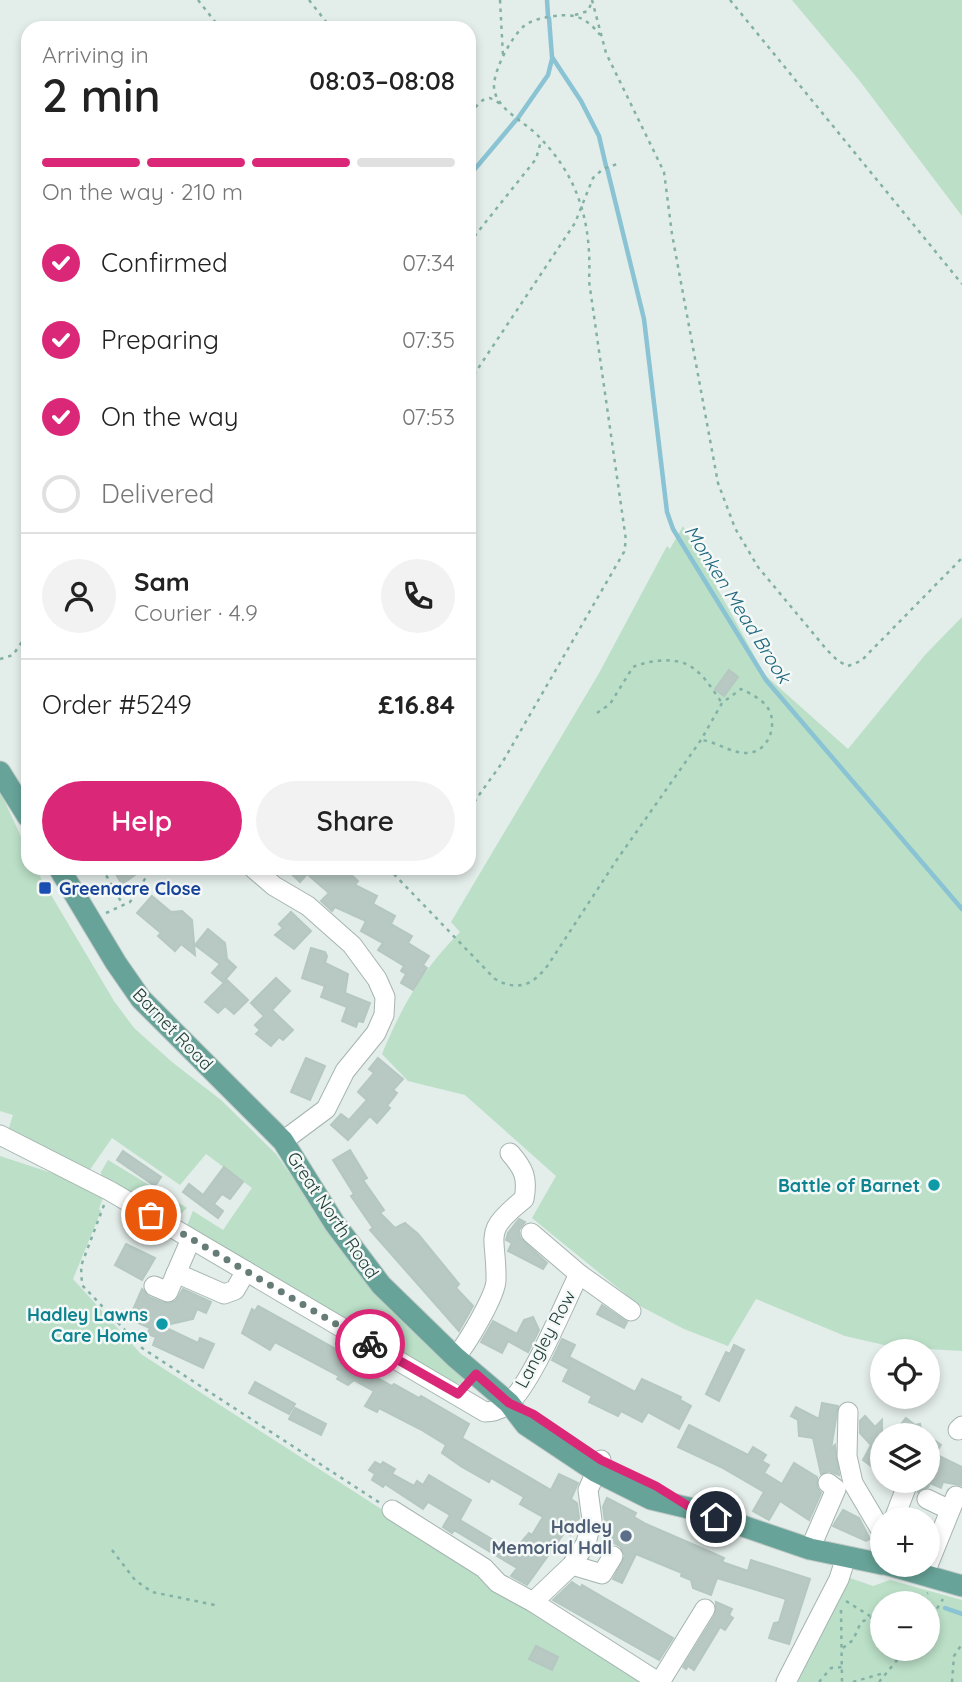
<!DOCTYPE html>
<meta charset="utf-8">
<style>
:root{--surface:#fff;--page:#f2f2f2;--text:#222;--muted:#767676;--line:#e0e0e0;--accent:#db2777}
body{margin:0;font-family:Quicksand,sans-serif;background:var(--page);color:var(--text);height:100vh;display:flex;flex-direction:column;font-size:26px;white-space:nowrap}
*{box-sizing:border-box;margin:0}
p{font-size:23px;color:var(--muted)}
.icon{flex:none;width:38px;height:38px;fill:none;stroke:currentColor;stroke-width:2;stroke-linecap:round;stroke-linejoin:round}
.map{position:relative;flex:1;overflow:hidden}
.side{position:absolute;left:21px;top:21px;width:455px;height:854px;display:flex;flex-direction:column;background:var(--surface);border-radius:21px;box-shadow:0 4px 10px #0003}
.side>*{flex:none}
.buttons{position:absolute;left:870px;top:1339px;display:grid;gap:14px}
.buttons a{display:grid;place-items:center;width:70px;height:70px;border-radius:50%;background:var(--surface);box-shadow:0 4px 10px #0003;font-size:35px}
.pin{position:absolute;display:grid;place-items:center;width:60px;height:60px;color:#fff;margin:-30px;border:4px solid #fff;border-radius:50%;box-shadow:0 2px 7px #0007}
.courier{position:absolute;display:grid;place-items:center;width:70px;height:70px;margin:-35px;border:5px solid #db2777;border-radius:50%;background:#fff;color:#222;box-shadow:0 2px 9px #0007}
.headline em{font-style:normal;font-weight:600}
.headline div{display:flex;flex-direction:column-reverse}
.headline{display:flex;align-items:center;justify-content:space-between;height:119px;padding:0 21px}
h1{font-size:46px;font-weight:600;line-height:52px}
.bar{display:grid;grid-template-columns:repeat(4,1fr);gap:10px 7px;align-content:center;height:84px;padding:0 21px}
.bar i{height:9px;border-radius:5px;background:var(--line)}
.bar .on{background:var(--accent)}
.bar p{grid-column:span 4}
.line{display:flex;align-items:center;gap:18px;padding:0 21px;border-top:2px solid var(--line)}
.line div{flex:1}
.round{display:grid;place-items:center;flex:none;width:74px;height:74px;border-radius:37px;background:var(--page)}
ol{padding:0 21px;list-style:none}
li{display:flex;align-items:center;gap:21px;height:77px}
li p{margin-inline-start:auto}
li .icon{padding:7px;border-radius:50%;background:var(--accent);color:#fff;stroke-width:4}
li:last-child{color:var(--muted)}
li i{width:38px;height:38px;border:4px solid var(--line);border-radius:50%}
.action{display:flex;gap:14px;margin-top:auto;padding:14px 21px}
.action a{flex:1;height:80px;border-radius:42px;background:var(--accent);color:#fff;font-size:28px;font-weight:600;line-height:80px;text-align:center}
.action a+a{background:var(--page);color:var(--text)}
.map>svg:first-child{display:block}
.green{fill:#bbdfc7;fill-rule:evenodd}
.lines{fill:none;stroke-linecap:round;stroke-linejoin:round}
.stream{stroke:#8ac3d3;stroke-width:4.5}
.building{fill:#b8c8c2;stroke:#b5c7c1;stroke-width:2}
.minor-casing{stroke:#a5b5b1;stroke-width:21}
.major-casing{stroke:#c1c9c8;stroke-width:23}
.path{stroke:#83b1a6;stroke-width:2.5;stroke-dasharray:3.5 5;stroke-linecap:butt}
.minor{stroke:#fff;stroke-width:19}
.major{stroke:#67a398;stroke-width:21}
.done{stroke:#667c77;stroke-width:7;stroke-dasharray:0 12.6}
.route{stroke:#db2777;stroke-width:9}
.transit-dot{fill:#1a4fb4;stroke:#f4f9f7;stroke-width:2.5}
.culture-dot{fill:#0f9aa8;stroke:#f4f9f7;stroke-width:2.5}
.service-dot{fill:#5c6f8a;stroke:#f4f9f7;stroke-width:2.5}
.labels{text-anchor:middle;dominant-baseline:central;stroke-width:5;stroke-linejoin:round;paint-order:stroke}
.transit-label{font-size:18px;font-weight:bold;fill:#164399;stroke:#f4f9f7;text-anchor:start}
.street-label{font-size:18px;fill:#223f39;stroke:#f4f9f7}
.culture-label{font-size:18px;font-weight:bold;fill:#0d838f;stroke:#f4f9f7;text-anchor:end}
.service-label{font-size:18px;font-weight:bold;fill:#4e5e75;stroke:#f4f9f7;text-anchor:end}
.water-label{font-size:19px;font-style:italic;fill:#1b657c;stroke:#f4f9f7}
</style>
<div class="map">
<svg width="962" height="1682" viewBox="0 0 962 1682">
<rect width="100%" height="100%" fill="#e3ede9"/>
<g class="green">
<path d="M792,0H962V216L859,80Z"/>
<path d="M683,526L765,675L848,749L925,655L962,617V1351L893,1347L845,1336L756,1299L728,1346L684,1329L640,1306L532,1218L556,1176L465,1095L408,1081L382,1054C402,1006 423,969 460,932L451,922L598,675L667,546L670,549Z"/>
<path d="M0,791L28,852V868H35L114,1001L134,1028L172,1062L221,1100L276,1154L320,1216L464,1379L461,1384L454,1383L186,1228L193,1211L223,1230L252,1188L206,1154L180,1185L112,1138L89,1171L7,1134L13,1115L0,1111Z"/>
<path d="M0,1156L85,1184L104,1195L99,1209L101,1211L73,1279L141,1354L649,1682H0Z"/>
<path d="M108,1160L187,1208L174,1220L102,1179L101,1172Z"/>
<path d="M850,1578L873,1586L890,1580L962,1600V1682H790L804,1650ZM882,1603H928V1648H882Z"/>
</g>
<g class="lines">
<g class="stream">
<path d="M547,0L548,16"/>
<path d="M549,18L552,57L581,101L599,136L606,166"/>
<path d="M518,118L548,75L552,59"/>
<path d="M607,168L644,319L667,512L673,529L766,680L962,909"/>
<path d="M469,176L516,120"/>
<path d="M945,1608L962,1614"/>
</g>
</g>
<g class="building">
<path d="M729,670L738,677L724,696L715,689Z"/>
<path d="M112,868H131L135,875L122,884Z"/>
<path d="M285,868H344L358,881L355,885L377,896L373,904L395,916L391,924L412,936L408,943L429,956L423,965L427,968L413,990L401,983L406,974L401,971L404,966L378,950L383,943L361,931L366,921L335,907L332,911L321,901L329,893L307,874L300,882Z"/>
<path d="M152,896L171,912L182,911L192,920L195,955L181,944L175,951L158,936L161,933L137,913Z"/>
<path d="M291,912L311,931L294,949L275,935L283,928L279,924Z"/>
<path d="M208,929L225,943L227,959L236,967L223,982L212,973L220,964L195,945Z"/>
<path d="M311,948L325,952L327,956L325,963L348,974L345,993L370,1003L363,1022L358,1021L356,1027L342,1021L347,1007L321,997L325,986L302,978Z"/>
<path d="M276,978L290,991L272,1010L293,1030L283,1040L279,1037L271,1046L256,1034L260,1030L255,1025L264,1016L251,1003Z"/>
<path d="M227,980L248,1000L234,1014L225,1006L218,1013L205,1002Z"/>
<path d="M306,1058L325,1066L310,1100L291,1092Z"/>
<path d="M378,1058L403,1079L393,1090L397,1093L387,1106L390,1108L377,1123L370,1116L348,1140L331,1125L341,1114L349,1120L367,1100L358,1092L374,1073L369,1069Z"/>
<path d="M350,1150L367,1178L363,1180L384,1210L380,1213L395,1228L405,1223L418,1234L459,1284L456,1288L473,1306L459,1331L370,1230L373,1228L351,1196L354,1194L333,1160Z"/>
<path d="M123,1151L161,1177L155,1186L117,1160Z"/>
<path d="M224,1167L243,1182L230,1199L222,1194L214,1204L223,1211L218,1218L183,1192L189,1184L203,1195Z"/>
<path d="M519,1219L525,1222L519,1230L520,1238L547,1263L543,1269L508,1251L512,1243L506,1240L508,1233Z"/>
<path d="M126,1244L155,1258L142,1280L115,1265Z"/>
<path d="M142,1289L149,1297L164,1303L176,1301L183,1289L211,1302L206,1313L197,1309L193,1319L162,1326L198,1343L200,1338L214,1344L203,1368L153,1345L156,1337L147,1334L150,1328L129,1319Z"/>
<path d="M602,1305L627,1322L624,1328L597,1314Z"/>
<path d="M258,1306L363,1364L360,1368L392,1386L394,1384L419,1398L421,1396L469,1424L462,1438L551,1490L559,1474L578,1483L571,1499L577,1503L579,1518L570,1535L565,1532L527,1585L511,1576L517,1568L454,1530L452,1533L443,1527L450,1515L428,1502L423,1509L385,1484L383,1487L372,1480L375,1474L369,1470L375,1462L381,1465L383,1462L395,1469L392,1474L414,1486L417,1481L423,1485L429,1475L471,1500L460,1520L513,1552L529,1533L532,1535L543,1517L520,1504L524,1497L491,1478L489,1482L462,1467L442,1453L446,1445L420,1429L379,1408L377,1412L365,1406L374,1391L354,1380L348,1385L337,1379L339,1376L275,1342L270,1350L242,1333L252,1309L255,1311Z"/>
<path d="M533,1317L539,1330L528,1352L508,1341L502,1353L481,1342L493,1321L517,1334L524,1320Z"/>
<path d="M562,1339L575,1345L569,1357L635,1392L642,1379L681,1397L680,1400L691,1406L679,1429L648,1412L642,1422L621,1411L618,1416L589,1402L592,1396L563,1381L569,1369L552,1360Z"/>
<path d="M734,1345L744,1350L719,1401L706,1394L726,1352L730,1354Z"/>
<path d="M255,1382L295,1404L289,1414L249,1393Z"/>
<path d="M822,1403L838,1406L831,1449L835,1445L839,1475L829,1471L821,1474L813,1438L799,1436L798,1420L791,1416L796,1407L819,1419Z"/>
<path d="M295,1408L326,1424L321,1435L289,1419Z"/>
<path d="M865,1416L875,1427L882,1420V1456L879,1453L871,1466L863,1460L871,1445L860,1433V1421Z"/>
<path d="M906,1418L915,1425L920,1424L921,1430L941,1445L935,1454L962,1467L961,1485L943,1482L941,1488L930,1483L928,1487L918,1492L921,1480H928L931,1465L928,1464V1435H891V1430L898,1428Z"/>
<path d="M689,1425L748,1455L753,1447L766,1455L762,1461L769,1465L764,1473L782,1484L794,1463L817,1477V1487L821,1493L809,1520L780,1501L769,1520L753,1511L764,1492L721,1467L678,1447Z"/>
<path d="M607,1498L636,1513L634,1517L646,1524L713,1553L724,1558L722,1562L748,1571L751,1560L810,1579L789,1644L769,1638L774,1623L779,1622L786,1599L717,1578L711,1595L693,1588L691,1580L681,1576L682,1573L636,1554L622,1583L613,1579L625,1556L620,1546L610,1541L614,1534L602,1529L605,1522L603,1507Z"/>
<path d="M843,1510L859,1518L870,1539L866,1541L833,1526Z"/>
<path d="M572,1582L581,1588L582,1585L673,1638L659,1660L553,1600Z"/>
<path d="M716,1602L732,1609L729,1615L733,1618L725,1630L720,1627L694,1670L688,1666L686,1669L683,1667L715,1615Z"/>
<path d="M536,1646L558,1657L552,1670L529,1659Z"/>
</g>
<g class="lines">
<g class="minor-casing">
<g id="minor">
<path d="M253,868L274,886L308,906L352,945L377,979L385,997L384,1015L376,1033L345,1071L326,1109L283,1141"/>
<path d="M0,1135L110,1191L485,1412C494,1412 502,1409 509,1403C532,1383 564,1304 579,1274"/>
<path d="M531,1233L579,1274L631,1311"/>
<path d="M176,1273L224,1294L235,1290L246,1271"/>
<path d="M154,1286L168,1292L191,1239"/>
<path d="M455,1357C466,1346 496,1295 496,1280C497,1234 481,1233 524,1199C528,1178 524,1169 510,1153"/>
<path d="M848,1412L847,1456L853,1483L882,1532"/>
<path d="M958,1430L962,1426"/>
<path d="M927,1499L950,1510"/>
<path d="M392,1510L484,1568L498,1583L533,1602L658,1682"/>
<path d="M894,1519L909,1480"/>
<path d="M810,1549L836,1489L828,1483"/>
<path d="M877,1562L882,1548"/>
<path d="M572,1565L602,1574L613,1556"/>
<path d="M924,1575L956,1496"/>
<path d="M533,1602L572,1565L586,1543L592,1520L588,1490L601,1460"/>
<path d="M660,1682L705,1609"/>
<path d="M786,1682L839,1579L846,1557"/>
</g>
</g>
<g class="major-casing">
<g id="major">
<path d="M0,772L28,817"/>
<path d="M59,868L116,963L141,999L283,1141L335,1224L381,1285L455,1357L509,1403L526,1425L595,1471L651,1499L693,1509L810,1549L882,1564"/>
<path d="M885,1564L962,1586"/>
</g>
</g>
<g class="path">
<path d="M198,0L220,28"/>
<path d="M309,0L331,28"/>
<path d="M500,0L503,56"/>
<path d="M592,0L606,53L664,172L672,234L718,483L735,528L758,567L827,650L838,661L848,666L861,661L962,558"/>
<path d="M730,0L962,284"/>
<path d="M575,15L588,11L591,4"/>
<path d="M469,113L483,100L490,98L501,104"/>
<path d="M469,243L536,159L541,141"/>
<path d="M469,382L575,223L593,178L603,169L620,163"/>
<path d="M0,659L13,655L28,633"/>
<path d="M597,713L610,704L633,667C650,660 677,656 693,668C705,676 714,692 722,703"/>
<path d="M469,809L502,763L624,552L626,540L589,281C592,222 578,173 533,131C520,120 501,110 495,93C489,77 511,37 524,26C533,19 543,18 554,16C575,13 587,18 600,35"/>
<path d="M102,868L123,905"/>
<path d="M388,868L495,979C518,992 533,985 548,965L616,861L701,740L722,703L741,689C751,694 765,700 770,712C776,726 769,748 753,752C736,757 719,742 701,740"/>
<path d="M106,913L130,902L152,868"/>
<path d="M104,1205L81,1266L82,1285L142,1348L380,1503"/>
<path d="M112,1550L135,1580L152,1592L215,1605"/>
<path d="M846,1601L870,1616"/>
<path d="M913,1603L928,1593"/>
<path d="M841,1610L842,1682"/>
<path d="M875,1614L882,1619"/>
<path d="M928,1623L943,1599"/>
<path d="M843,1648L853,1640L861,1622L882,1613"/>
<path d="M819,1682L831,1668L843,1667"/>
<path d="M853,1682L884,1673"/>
<path d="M879,1682L907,1648"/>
<path d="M952,1682L954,1656L962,1644"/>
</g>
<use href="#minor" class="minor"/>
<use href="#major" class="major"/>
</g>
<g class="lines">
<path class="done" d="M151,1215L370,1344"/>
<path class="route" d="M370,1344L458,1394L476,1374L509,1403L533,1414L601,1460L656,1486L693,1509L716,1517"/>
</g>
<rect class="transit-dot" x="38" y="881" width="14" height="14" rx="3.5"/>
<g class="culture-dot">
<circle cx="934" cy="1185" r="7"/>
<circle cx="162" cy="1324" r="7"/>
</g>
<circle class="service-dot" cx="626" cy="1536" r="7"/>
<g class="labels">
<g class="transit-label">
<text x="59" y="888">Greenacre Close</text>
</g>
<g class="street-label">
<text transform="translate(173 1029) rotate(46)">Barnet Road</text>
<text transform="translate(333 1215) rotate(56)">Great North Road</text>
<text transform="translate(545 1339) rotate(-62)">Langley Row</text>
</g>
<g class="culture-label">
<text x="920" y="1185">Battle of Barnet</text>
<text x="148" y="1314">Hadley Lawns<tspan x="148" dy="21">Care Home</tspan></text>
</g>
<g class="service-label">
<text x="612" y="1526">Hadley<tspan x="612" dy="21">Memorial Hall</tspan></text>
</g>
<g class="water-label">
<text transform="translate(738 604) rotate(58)">Monken Mead Brook</text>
</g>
</g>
</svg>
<div class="buttons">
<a><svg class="icon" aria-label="locate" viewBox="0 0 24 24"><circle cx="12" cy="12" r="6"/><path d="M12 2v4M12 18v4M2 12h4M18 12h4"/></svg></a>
<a><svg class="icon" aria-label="layers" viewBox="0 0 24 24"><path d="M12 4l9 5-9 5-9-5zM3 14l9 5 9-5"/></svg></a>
<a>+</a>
<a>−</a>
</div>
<div class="pin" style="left:151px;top:1215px;background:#ea580c"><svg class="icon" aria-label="bag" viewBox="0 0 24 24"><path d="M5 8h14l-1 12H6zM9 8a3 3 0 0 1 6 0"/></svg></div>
<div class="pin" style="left:716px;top:1517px;background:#1f2937"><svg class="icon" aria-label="home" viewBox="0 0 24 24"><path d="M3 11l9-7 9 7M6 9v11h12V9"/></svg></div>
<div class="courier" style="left:370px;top:1344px"><svg class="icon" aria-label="bike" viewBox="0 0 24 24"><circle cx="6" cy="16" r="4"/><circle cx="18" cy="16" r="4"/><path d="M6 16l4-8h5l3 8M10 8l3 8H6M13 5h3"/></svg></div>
<section class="side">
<div class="headline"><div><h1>2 min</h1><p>Arriving in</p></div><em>08:03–08:08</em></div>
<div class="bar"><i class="on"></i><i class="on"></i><i class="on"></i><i></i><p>On the way · 210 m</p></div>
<ol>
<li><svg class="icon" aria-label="check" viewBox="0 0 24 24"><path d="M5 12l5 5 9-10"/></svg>Confirmed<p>07:34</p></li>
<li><svg class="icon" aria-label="check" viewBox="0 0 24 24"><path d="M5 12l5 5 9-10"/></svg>Preparing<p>07:35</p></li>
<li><svg class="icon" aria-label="check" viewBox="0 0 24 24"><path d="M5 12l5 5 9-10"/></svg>On the way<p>07:53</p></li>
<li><i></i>Delivered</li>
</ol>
<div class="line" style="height:126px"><a class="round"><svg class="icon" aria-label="person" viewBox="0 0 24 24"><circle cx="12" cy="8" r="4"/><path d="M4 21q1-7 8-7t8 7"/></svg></a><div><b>Sam</b><p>Courier · 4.9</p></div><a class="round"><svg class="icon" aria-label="phone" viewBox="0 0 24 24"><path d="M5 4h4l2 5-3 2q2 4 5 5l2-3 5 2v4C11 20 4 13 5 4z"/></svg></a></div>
<div class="line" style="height:91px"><div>Order #5249</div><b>£16.84</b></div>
<div class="action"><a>Help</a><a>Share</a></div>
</section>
</div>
